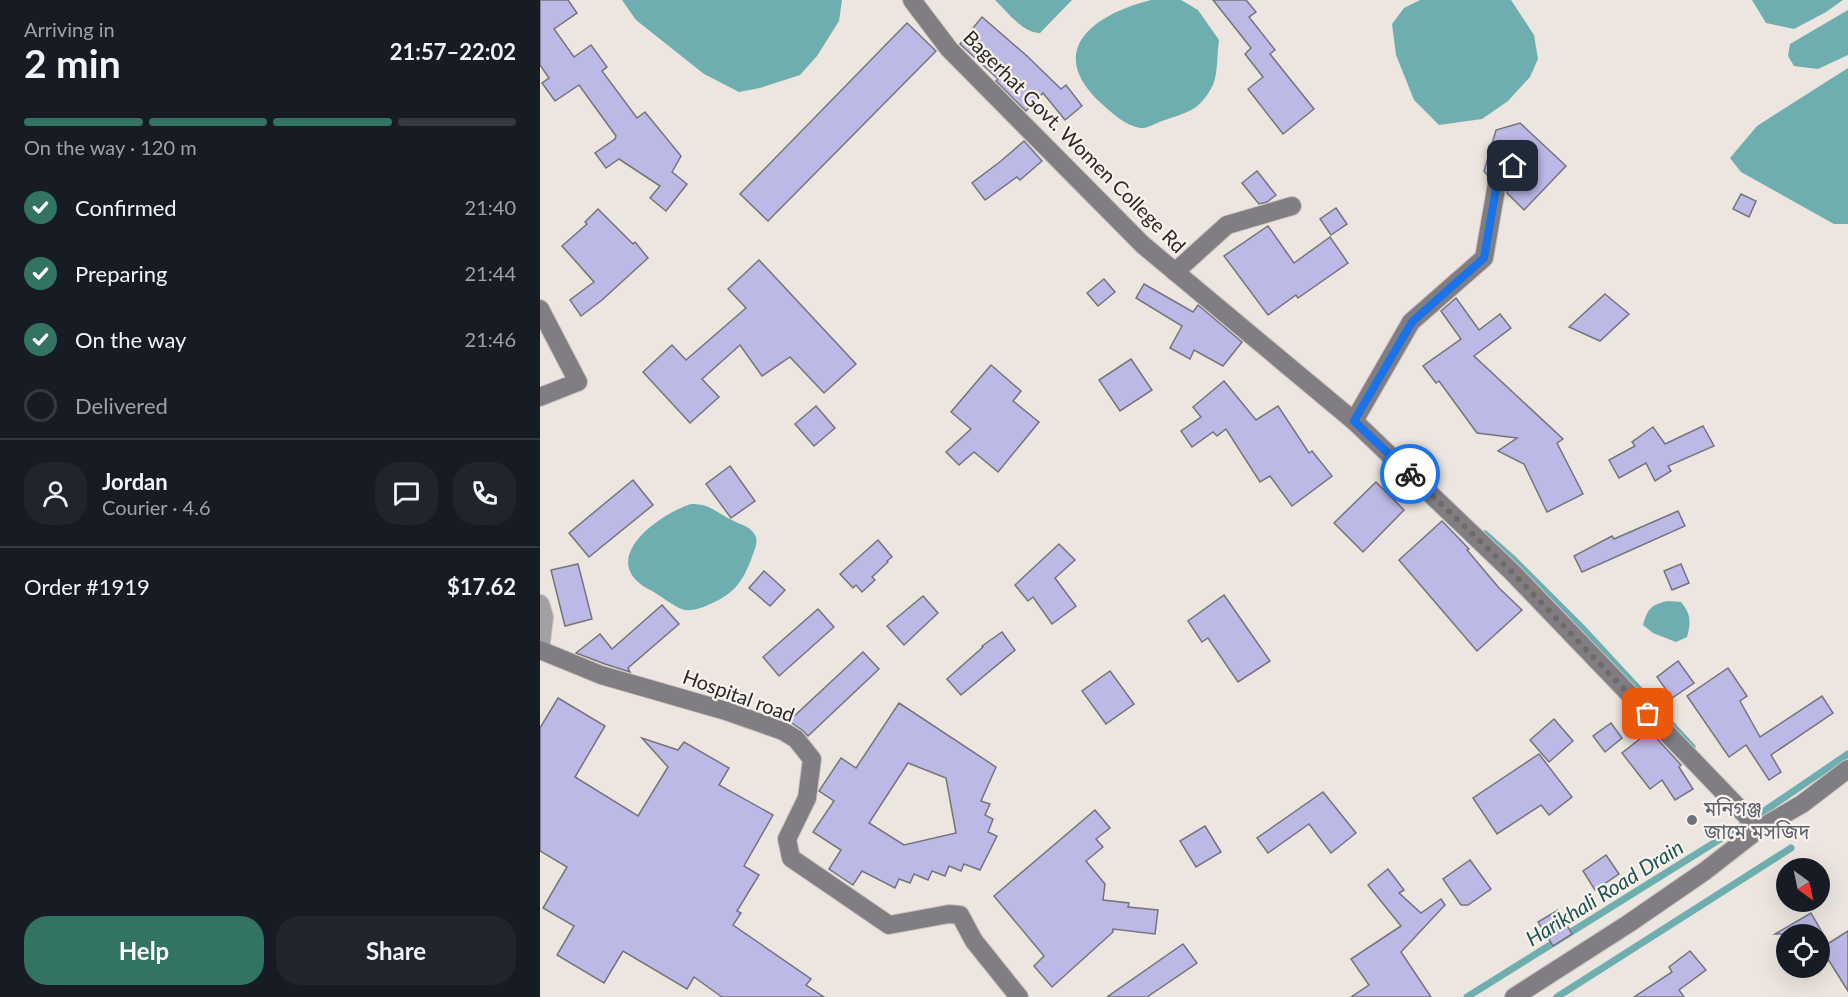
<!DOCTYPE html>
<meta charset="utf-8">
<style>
:root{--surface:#171b24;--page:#20242c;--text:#f1f3f6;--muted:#9ea1a6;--line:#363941;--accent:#337361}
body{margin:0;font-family:Lato,"Noto Sans Bengali",sans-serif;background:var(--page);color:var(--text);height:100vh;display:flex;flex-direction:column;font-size:22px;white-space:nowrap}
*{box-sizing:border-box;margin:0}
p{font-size:20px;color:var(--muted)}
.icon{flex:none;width:33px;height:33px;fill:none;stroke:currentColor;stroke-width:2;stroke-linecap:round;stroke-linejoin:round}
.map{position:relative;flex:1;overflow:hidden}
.side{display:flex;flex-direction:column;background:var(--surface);width:540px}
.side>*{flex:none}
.needle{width:39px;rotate:147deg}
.fabs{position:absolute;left:1236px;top:858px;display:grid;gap:12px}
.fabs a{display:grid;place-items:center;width:54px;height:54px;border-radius:50%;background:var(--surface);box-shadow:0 6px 24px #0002;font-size:30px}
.pin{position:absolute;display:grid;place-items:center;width:51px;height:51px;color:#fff;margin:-26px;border-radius:12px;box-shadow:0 3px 9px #0006}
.courier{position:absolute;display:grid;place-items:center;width:60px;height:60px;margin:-30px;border:4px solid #1a73e8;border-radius:50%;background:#fff;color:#222;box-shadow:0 2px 8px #0007}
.overview em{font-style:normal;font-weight:700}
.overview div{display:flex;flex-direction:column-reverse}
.overview{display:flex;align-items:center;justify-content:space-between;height:102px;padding:0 24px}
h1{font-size:39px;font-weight:700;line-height:45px}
.bar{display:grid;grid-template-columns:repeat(4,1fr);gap:9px 6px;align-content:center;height:72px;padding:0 24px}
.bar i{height:8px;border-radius:4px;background:var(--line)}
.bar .active{background:var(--accent)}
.bar p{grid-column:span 4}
.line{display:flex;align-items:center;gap:15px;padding:0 24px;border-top:2px solid var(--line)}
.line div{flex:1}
.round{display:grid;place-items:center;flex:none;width:63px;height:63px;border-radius:24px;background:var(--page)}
ol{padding:0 24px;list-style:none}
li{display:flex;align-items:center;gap:18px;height:66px}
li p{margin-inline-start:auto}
li .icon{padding:6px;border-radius:50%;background:var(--accent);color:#fff;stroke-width:4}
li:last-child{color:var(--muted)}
li i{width:33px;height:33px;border:3px solid var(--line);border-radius:50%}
.button{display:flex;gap:12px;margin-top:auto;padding:12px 24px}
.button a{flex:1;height:69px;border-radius:24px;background:var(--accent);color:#fff;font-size:24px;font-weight:700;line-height:69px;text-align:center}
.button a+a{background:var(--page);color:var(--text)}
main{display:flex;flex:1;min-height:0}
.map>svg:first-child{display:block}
.water{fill:#6eaeae}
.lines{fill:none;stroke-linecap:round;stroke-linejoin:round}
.stream{stroke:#6eaeae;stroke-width:7}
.building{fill:#bcb9e7;stroke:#75747b;stroke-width:1.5;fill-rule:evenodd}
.street-casing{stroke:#c9c3bf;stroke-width:20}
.secondary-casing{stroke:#c9c3bf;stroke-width:20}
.street{stroke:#a2a0a3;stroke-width:18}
.secondary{stroke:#817e83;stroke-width:18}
.done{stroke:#6f6a68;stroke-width:6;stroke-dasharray:0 10.8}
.route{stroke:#1a73e8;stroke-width:8}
.worship-dot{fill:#6b7280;stroke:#f9f2ed;stroke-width:2}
.labels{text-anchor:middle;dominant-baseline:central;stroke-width:4.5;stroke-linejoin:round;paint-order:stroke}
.street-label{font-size:20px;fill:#2b2827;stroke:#f9f2ed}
.worship-label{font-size:20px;fill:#5b616d;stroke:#f9f2ed;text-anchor:start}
.water-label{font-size:21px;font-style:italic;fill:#1c5455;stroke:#f9f2ed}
</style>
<main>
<section class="side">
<div class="overview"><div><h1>2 min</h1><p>Arriving in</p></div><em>21:57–22:02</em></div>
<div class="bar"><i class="active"></i><i class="active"></i><i class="active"></i><i></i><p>On the way · 120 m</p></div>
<ol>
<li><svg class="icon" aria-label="check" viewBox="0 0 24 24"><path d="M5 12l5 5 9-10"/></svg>Confirmed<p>21:40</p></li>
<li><svg class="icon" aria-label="check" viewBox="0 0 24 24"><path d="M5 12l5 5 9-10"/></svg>Preparing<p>21:44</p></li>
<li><svg class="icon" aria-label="check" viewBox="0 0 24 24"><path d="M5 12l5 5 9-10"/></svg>On the way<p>21:46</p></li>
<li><i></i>Delivered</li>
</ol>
<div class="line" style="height:108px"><a class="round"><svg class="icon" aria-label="person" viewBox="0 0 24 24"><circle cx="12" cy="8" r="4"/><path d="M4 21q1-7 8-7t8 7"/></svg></a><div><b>Jordan</b><p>Courier · 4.6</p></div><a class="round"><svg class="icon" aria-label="chat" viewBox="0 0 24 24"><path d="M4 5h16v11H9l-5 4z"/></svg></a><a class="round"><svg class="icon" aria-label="phone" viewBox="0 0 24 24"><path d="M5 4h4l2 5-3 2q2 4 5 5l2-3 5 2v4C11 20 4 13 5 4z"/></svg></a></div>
<div class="line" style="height:78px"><div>Order #1919</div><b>$17.62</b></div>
<div class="button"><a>Help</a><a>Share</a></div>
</section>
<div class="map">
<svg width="1308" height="997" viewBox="0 0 1308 997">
<rect width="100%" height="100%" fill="#ece5e0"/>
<g class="water">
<path d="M82,0H302L299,21L277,56L260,75L220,88L199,92L164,74L96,20Z"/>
<path d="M455,0H532L500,33C482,33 468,12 455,0Z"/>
<path d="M611,0H641L658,10L679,40C677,53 678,73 673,85C659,112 647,112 622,121C616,123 607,129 600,128C585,125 573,114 562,104C503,50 555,14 611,0Z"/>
<path d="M880,0H971L994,35L998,59L990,77L968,101L942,119L899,125L874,100L856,55L852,24L864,8Z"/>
<path d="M1212,0H1303L1286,12L1254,29L1226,23Z"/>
<path d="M1308,10V55L1278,69L1254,66L1248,56L1250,44Z"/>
<path d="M1308,68V224H1294L1201,172L1190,158L1217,126Z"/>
<path d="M151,504C169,504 173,510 188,518C197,524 210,525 215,535C219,542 214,550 212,557C203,582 193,595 168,605C162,608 152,611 146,610C136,609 119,594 110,590C55,561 117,515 151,504Z"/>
<path d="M1128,601L1141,602C1151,614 1151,622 1147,637L1136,642L1113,633L1103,625C1107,609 1112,604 1128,601Z"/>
</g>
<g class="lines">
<g class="stream">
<path d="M945,534L972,558L1041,627L1152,747"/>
<path d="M927,997L1214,818L1308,754"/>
<path d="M1017,997L1251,848"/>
</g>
</g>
<g class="building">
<path d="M0,0H28L37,13L14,29L34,57L51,45L67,67L62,71L97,118L105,112L141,156L132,172L147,184L126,211L110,198L120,186L79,159L66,168L55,153L75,139L76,136L39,85L15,101L2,83L9,78L0,65Z"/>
<path d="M673,0H706L716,12L709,17L735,50L730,54L774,109L743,134L708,89L723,77L705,54L711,48Z"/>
<path d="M442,17L487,56L521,89L526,85L542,106L525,120L503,93L486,111L456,81L458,79L420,44Z"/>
<path d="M367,23L396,51L228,221L200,194Z"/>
<path d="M980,123L1026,166L984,210L967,193L968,188L984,169L981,158L975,155H969L948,176L944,171L956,130Z"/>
<path d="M484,141L502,161L480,180L477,177L445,200L432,183L461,161Z"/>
<path d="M717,171L736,195L727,202L719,204L702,183Z"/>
<path d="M1201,194L1216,201L1209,217L1193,209Z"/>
<path d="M796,208L807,224L791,235L780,219Z"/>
<path d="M58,209L93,244L95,242L108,258L62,300L41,316L30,300L54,282L22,246L47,224L45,222Z"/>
<path d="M728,226L754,263L790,237L808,263L758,298L756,295L728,315L684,256Z"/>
<path d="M219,260L316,364L284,393L250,357L222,376L200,345L162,379L179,397L150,423L103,372L132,345L146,360L206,308L188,289Z"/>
<path d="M564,279L575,292L558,306L547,293Z"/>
<path d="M604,284L653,312L658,305L702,342L683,366L654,350L650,359L630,348L642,326L596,298Z"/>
<path d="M1065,294L1089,314L1060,341L1029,327Z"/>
<path d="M916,298L939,330L960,314L971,328L934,356L1023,439L1017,443L1043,494L1007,512L984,464L958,451L977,438L937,433L899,381L896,383L883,366L921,339L901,311Z"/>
<path d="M591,359L612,390L580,411L559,380Z"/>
<path d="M451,365L481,391L473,401L499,422L458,472L434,452L419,465L406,452L431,429L411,412Z"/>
<path d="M684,381L716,420L738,406L769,453L772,451L792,476L752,506L730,476L720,482L686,429L677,436L673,432L652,447L641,431L661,417L653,407Z"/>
<path d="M276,406L295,428L274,446L255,424Z"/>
<path d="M1163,426L1174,446L1128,466L1131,471L1115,481L1106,463L1079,478L1069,460L1095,446L1092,442L1113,427L1125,444Z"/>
<path d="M190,466L215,501L191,518L166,484Z"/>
<path d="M93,480L113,505L49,557L29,533Z"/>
<path d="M836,482L864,510L823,552L794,523Z"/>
<path d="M1138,511L1145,526L1042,572L1034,556L1072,536L1074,539Z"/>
<path d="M902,521L929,549L927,550L959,588L982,610L937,651L859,560Z"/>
<path d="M338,540L352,557L347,561L348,562L332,577L335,580L322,592L316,585L313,588L300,574Z"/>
<path d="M519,544L535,560L515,578L536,606L512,624L493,597L488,601L475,585Z"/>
<path d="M38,564L52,619L25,626L11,570Z"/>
<path d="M1141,564L1149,583L1132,590L1124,571Z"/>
<path d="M224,571L245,590L230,606L209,588Z"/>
<path d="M684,595L730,661L698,682L668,638L662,642L648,621Z"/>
<path d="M383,596L398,613L364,645L347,626Z"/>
<path d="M122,605L139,624L88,668L90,672L65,664L36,653L60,634L72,649Z"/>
<path d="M278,609L294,627L239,676L223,657Z"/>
<path d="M462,632L475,650L421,695L407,679L443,647L442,646Z"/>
<path d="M323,652L339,669L268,736L262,730L249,721Z"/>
<path d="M1138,661L1154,683L1132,698L1117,677Z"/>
<path d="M1188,668L1207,696L1200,701L1220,737L1282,696L1293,713L1231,755L1241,772L1229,780L1206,745L1189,757L1147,696Z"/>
<path d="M570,671L594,704L566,724L542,691Z"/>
<path d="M18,698L65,726L35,777L98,816L128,767L102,738L138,750L144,742L189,768L179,785L233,815L204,866L219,875L197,911L201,913L193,925L271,979L266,985L284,997H182L154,977L147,989L83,951L64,983L17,955L34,926L3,908L27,867L0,851V728Z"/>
<path d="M359,703L456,767L441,801L450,804L445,815L453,819L448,832L457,836L440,870L424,864L421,871L409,866L405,876L392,871L388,880L374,874L370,883L359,879L355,888L322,871L313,885L289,869L301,850L273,832L294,801L279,791L301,758L316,768ZM368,763L406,778L416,833L364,845L329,823Z"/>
<path d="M1014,719L1033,741L1009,762L990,740Z"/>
<path d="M1071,723L1082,738L1065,752L1053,736Z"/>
<path d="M1110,731L1141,765L1139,767L1153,789L1135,800L1122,780L1110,789L1082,753Z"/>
<path d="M999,754L1032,797L1009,815L1001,805L957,834L933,798Z"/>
<path d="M783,792L816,833L791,853L769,824L728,853L717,838Z"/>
<path d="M555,810L570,828L556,839L563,847L546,861L565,884L563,900L589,903L588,907L618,910L615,934L573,929V932L512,987L494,966L504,956L454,896Z"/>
<path d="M665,826L681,852L656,867L640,841Z"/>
<path d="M1066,855L1079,874L1055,890L1043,871Z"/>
<path d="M930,860L951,889L928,905H921L903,879Z"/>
<path d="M848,869L864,890L859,893L881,913L901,899L905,905L861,952L891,997H811L829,985L811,959L861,926L828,885Z"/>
<path d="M1018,910L1032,934L1013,946L998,922Z"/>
<path d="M1271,913L1283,934H1235Z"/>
<path d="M1308,931V991L1281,948Z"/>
<path d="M643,944L657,963L607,997H567Z"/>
<path d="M1150,951L1166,970L1139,990L1144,997H1094L1132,972L1129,967Z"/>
</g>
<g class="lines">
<g class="street-casing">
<path id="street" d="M0,604L4,617L0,650"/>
</g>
<g class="secondary-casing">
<g id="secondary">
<path d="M372,0L409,49L603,245L814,421L971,571L1219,829"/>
<path d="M635,272L687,225L752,206"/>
<path d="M0,309L38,382L0,397"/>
<path d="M814,421L871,322L944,258L957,183L973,166"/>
<path d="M0,650L61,675L186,711L243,731L256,739L272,759L267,798L247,839L251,858L349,925L409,914L420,915L434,941L479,997"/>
<path d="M974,997L1088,924L1165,871L1219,829L1262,804L1308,769"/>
</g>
</g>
<use href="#street" class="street"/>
<use href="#secondary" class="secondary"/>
</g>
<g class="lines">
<path class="done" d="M870,474L971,571L1108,714"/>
<path class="route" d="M870,474L814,421L872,322L944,258L957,183L973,166"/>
</g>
<circle class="worship-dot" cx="1152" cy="820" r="6"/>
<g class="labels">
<g class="street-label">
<text transform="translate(535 141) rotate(45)">Bagerhat Govt. Women College Rd</text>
<text transform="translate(199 695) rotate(20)">Hospital road</text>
</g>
<g class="worship-label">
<text x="1164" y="808">মনিগঞ্জ<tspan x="1164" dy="23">জামে মসজিদ</tspan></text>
</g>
<g class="water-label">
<text transform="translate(1064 892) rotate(-32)">Harikhali Road Drain</text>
</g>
</g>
</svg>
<div class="fabs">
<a><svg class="needle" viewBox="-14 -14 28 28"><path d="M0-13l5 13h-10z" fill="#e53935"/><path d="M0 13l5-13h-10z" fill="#9ea1a6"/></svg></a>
<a><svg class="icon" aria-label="locate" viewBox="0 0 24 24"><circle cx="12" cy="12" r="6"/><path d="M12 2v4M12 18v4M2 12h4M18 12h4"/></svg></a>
</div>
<div class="pin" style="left:1108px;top:714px;background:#ea580c"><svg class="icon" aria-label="bag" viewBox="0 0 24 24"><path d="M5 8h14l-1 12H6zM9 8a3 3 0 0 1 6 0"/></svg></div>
<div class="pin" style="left:973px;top:166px;background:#1f2937"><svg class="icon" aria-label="home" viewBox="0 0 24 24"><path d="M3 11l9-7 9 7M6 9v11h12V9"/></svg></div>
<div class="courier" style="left:870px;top:474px"><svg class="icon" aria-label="bike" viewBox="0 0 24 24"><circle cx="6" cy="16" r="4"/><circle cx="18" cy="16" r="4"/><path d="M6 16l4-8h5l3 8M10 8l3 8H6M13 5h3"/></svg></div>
</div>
</main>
